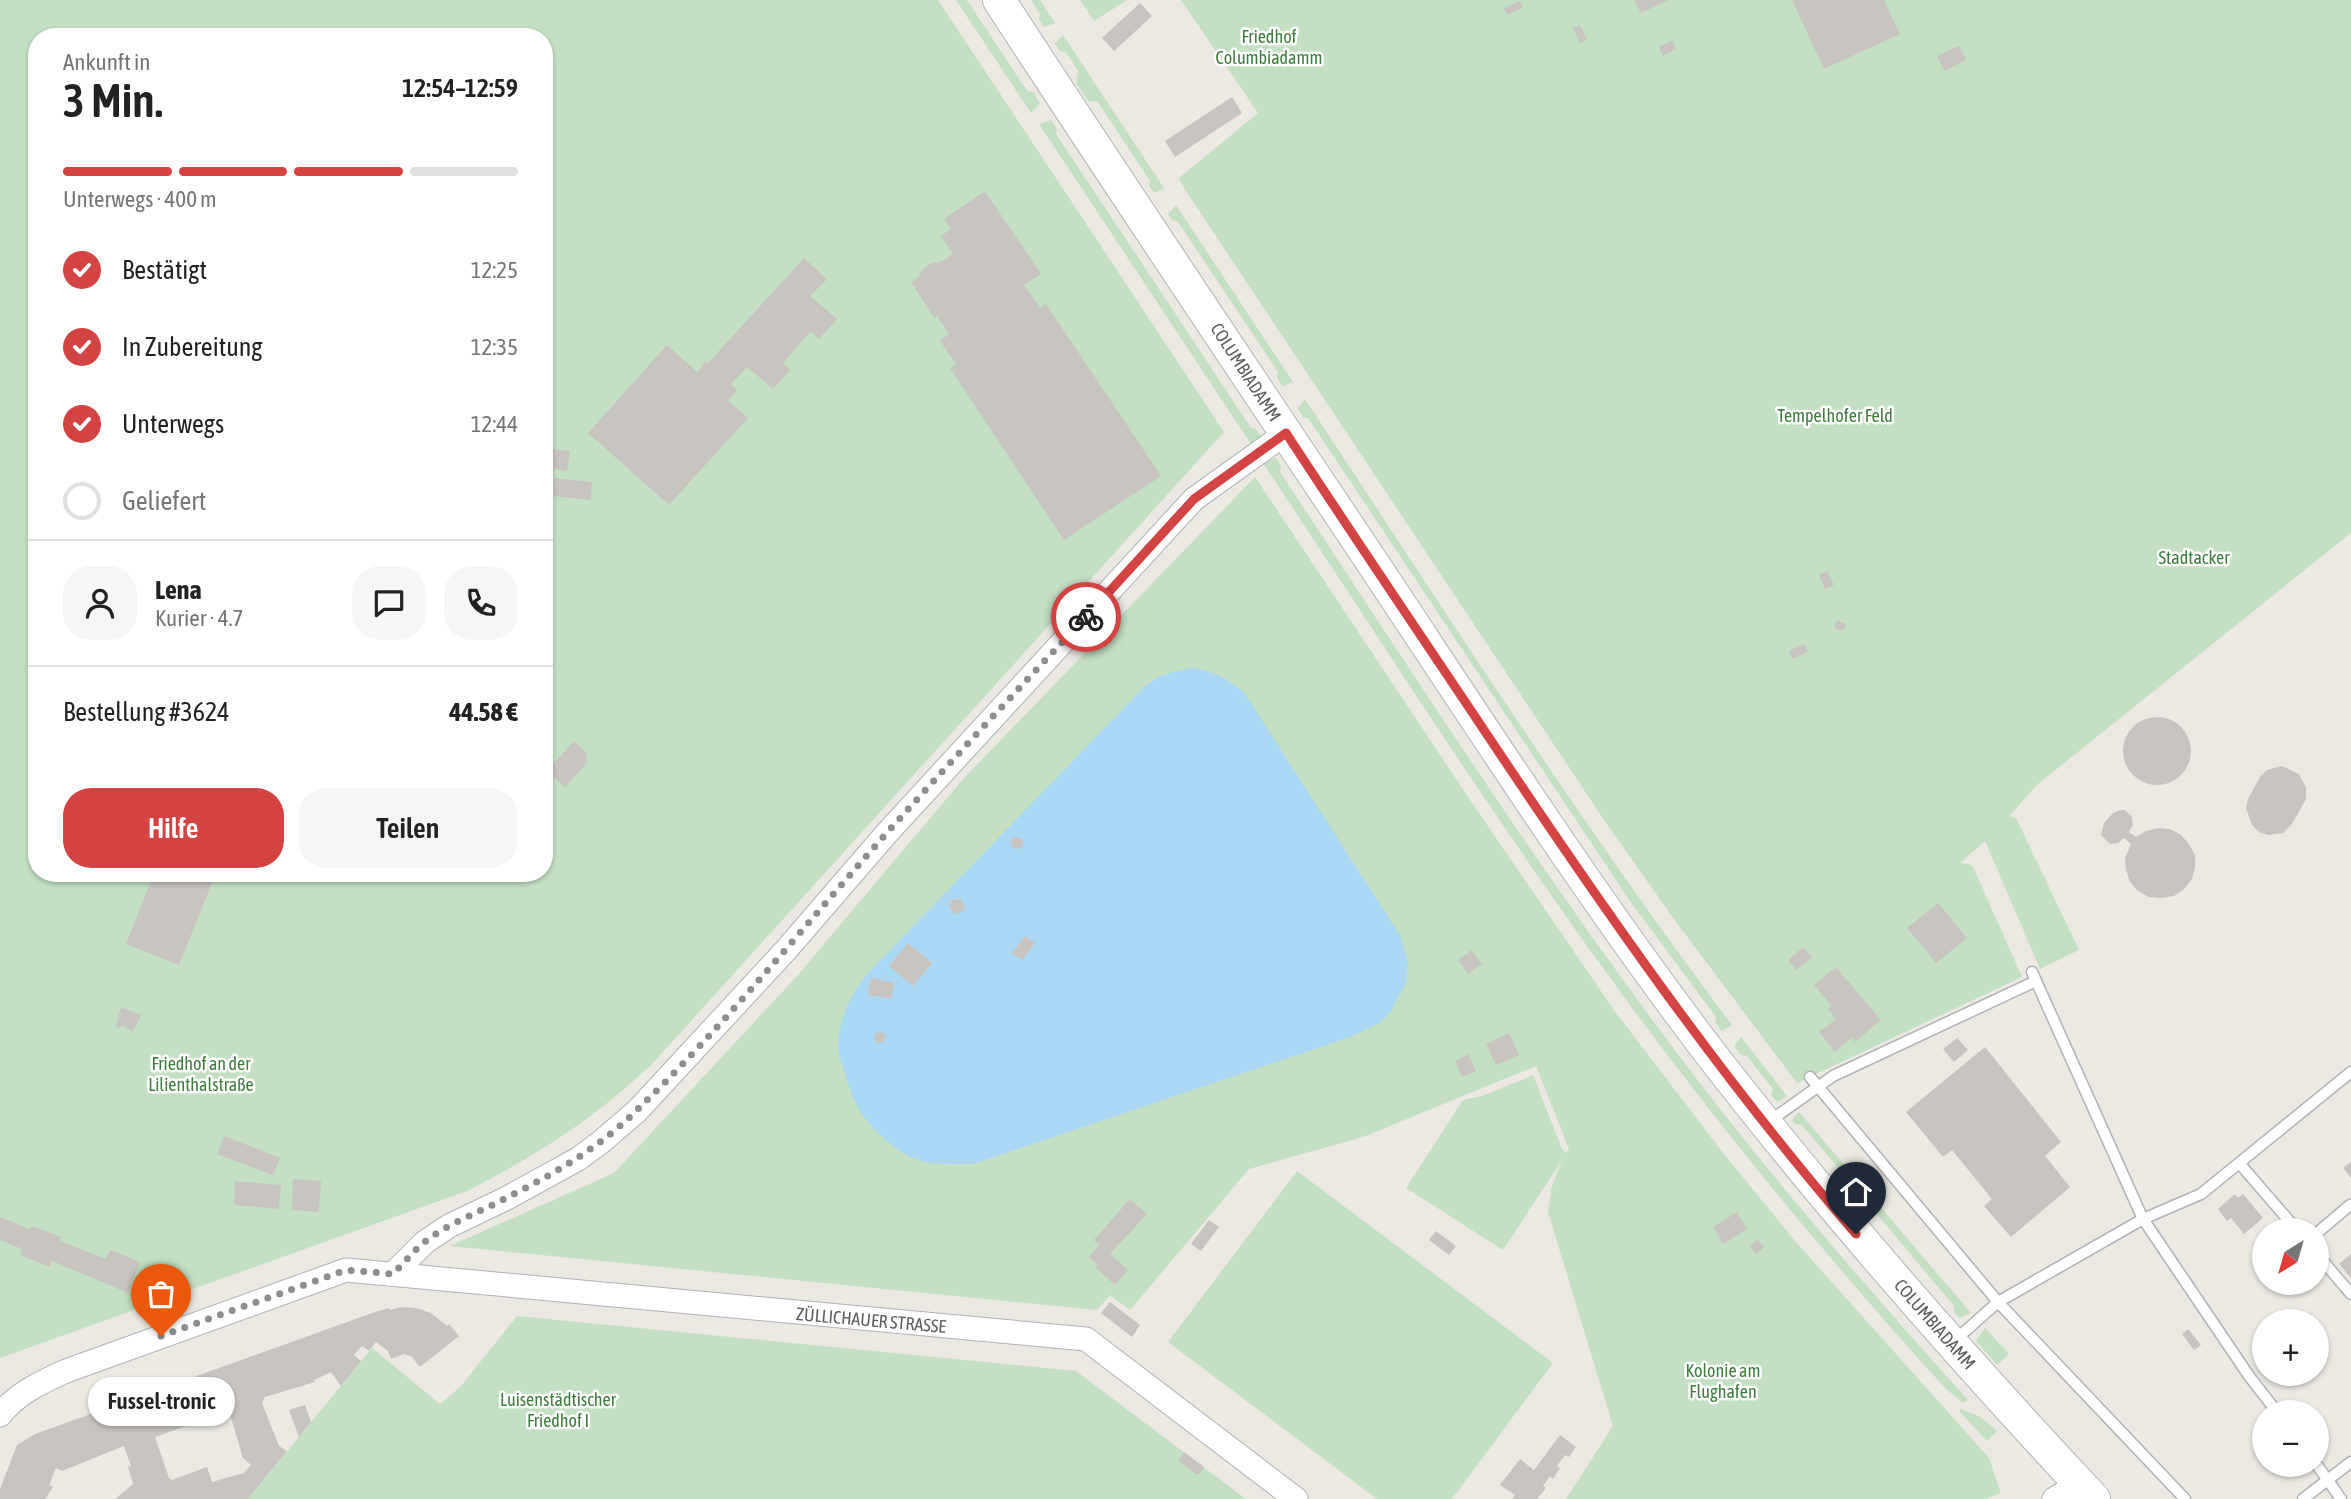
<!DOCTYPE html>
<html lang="de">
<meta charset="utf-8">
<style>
:root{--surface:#fff;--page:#f6f6f6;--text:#222;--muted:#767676;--line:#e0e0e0;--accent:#d34341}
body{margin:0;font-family:"Asap Condensed",sans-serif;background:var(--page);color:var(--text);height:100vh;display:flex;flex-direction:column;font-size:26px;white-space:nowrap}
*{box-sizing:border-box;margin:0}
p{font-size:23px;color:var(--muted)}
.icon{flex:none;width:38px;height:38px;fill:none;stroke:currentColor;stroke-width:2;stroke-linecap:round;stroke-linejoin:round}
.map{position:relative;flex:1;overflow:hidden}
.panel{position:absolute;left:28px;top:28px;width:525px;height:854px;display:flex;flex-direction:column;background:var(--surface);border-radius:28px;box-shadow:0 2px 5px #0004}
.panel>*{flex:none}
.needle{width:46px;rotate:217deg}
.fabs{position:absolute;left:2252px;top:1218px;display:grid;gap:14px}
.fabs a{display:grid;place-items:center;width:77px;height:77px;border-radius:50%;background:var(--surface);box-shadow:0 2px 5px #0004;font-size:35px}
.pin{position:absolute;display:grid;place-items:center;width:60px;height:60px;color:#fff;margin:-72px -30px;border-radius:50% 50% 50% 0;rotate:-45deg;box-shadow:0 0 7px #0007}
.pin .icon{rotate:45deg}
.courier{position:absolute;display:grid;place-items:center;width:70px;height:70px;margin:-35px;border:5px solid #d34341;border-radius:50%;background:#fff;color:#222;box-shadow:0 2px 9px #0007}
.bubble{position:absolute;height:49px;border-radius:24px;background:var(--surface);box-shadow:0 2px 5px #0004;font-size:23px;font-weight:600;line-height:49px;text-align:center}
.headline em{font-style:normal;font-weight:600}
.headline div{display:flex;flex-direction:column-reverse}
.headline{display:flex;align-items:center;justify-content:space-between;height:119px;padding:0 35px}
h1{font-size:46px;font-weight:600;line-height:52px}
.bar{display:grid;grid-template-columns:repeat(4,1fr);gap:10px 7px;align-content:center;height:84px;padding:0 35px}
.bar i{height:9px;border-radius:5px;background:var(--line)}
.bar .selected{background:var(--accent)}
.bar p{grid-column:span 4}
.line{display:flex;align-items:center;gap:18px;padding:0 35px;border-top:2px solid var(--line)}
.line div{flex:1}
.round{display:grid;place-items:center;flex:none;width:74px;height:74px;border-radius:28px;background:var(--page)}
ol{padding:0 35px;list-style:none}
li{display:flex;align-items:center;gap:21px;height:77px}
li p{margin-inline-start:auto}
li .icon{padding:7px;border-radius:50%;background:var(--accent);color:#fff;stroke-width:4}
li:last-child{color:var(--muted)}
li i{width:38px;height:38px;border:4px solid var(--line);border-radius:50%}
.button{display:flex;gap:14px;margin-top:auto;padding:14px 35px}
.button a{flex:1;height:80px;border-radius:28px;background:var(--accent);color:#fff;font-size:28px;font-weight:600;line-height:80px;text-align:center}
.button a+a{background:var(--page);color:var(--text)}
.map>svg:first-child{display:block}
.green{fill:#c3e0c2;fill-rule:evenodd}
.water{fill:#aad8f4}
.building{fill:#c7c4bf;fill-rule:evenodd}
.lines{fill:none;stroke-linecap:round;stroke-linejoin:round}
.lane-casing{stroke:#b0b3b6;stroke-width:13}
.street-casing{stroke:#b0b3b6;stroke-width:25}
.secondary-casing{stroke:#b2b5b8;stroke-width:34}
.lane{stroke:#fff;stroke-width:10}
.street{stroke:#fff;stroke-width:23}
.secondary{stroke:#fff;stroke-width:32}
.done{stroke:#8d8f8e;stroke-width:7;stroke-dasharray:0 12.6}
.route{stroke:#d34341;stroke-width:9}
.labels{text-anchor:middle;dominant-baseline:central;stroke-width:5;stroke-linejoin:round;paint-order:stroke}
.park-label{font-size:18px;fill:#3f7d3e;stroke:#fff}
.street-label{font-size:18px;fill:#5b5e61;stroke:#fff}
</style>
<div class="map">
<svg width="2351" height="1499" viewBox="0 0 2351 1499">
<rect width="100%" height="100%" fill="#ebe9e2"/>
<g class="green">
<path d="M0,0H938L1224,432L653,1063C594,1119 539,1154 467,1191L0,1358ZM37,37H544V873H37Z"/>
<path d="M956,0H967L1027,91L1033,92L1040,103L1031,113Z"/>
<path d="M1031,0H1040L1055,23L1044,27L1039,20L1040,14Z"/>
<path d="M1080,0H1127L1094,21Z"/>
<path d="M1181,0H2351V533L2038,784L2009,816L2016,818L2079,950L2040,969L1985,841L1960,863L1969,864L1973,867L2022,977L1797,1083L1679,926L1608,826L1184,188L1179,178L1258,113Z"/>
<path d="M1063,35L1164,188H1165L1154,193L1149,186L1150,181L1098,102L1088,101L1076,83L1078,71L1066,52L1060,51L1055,44Z"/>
<path d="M1051,120L1057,129L1056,134L1251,428L1256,429L1262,437L1253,447L1039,124Z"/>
<path d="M1176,205L1293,382L1282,386L1277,377L1278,372L1178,222L1172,220L1168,214Z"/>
<path d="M1305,399C1444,610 1580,823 1732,1025L1722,1031L1715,1022L1716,1017L1630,901L1308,418L1303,417L1298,408Z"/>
<path d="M1276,458L1281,466L1280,472C1410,669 1537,868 1680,1057C1770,1176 1868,1289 1968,1400L1963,1403L1945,1388C1834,1266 1728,1138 1630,1005C1500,829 1384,645 1263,463Z"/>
<path d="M1255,477L1468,797L1616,1013L1724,1154L1795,1241L1989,1458L2001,1493L1987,1499H1566L1613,1426L1548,1212L1552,1186L1562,1160L1503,1250L1406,1188L1463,1100L1482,1096L1533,1075L1562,1149L1566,1153L1569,1149L1536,1066L1363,1137L1249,1169L1130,1310L1110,1295L1097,1310L450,1246L614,1173L797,976L964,778ZM1152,680L1348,1038L974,1164L945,1165L865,976Z"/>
<path d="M1741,1037L1787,1096L1777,1102L1771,1095L1773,1089L1747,1056L1741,1055L1734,1046Z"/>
<path d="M1799,1112L1971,1313L1960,1318L1954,1312V1306L1802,1125L1795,1124L1792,1120Z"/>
<path d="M1297,1171L1553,1363L1452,1499H1377L1168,1342Z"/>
<path d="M517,1316L1076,1371L1246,1499H248L372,1348L440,1404L461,1386Z"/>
<path d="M1985,1328L2009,1354L1997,1365L1976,1341Z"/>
<path d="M1961,1409L1981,1417L1997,1431L1987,1441L1959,1411Z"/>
</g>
<path class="water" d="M1193,668C1214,671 1228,679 1244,692L1401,937L1408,963L1406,983L1391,1011L1380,1023L1348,1038L974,1164C957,1164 938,1166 921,1161C898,1154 873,1131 860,1111C853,1100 848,1084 844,1071C841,1061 837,1050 838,1040C841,1016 851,995 865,976L1144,687C1158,674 1175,671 1193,668Z"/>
<g class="building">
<path d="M1634,0H1668L1641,13Z"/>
<path d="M1792,0H1884L1900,34L1824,69Z"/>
<path d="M1520,1L1523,7L1507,15L1504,8Z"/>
<path d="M1140,3L1152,16L1114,51L1102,38Z"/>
<path d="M1580,25L1587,40L1580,43L1573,28Z"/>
<path d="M1672,40L1676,49L1663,56L1659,47Z"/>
<path d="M1959,46L1966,60L1944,71L1937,56Z"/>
<path d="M1232,97L1242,113L1175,157L1165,141Z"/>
<path d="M985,191L1041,274L1024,285L1040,308L1046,304L1161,476L1064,540L950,368L956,364L940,341L949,334L937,316L934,318L911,282L918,278L923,269L931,263L941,262L953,254L941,236L951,229L944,219Z"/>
<path d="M804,258L827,279L810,296L837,319L819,339L811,331L783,363L790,370L773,389L747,367L731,384L737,390L728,400L748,418L669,505L588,433L667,345L697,372L706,361L708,363Z"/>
<path d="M553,449L570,451L567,471L550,468Z"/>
<path d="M554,478L592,482L591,500L553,496Z"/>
<path d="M1827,571L1834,585L1825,589L1819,575Z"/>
<path d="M1837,620L1846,624L1843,631L1834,628Z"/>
<path d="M1804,644L1808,652L1792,659L1789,651Z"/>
<circle cx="2157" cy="751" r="34"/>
<path d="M574,741L586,752L587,763L565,787L547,771Z"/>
<path d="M2282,766L2299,774L2306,788V799L2292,824L2283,833L2268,835L2259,832L2252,825L2246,808L2248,799L2260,777L2267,770Z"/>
<path d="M2120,810H2125L2132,817L2133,824L2129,832L2136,837L2146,831L2158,828L2170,829L2181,835L2189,844L2195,855V867L2192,879L2184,889L2174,896L2161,898L2149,897L2138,891L2130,882L2126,870L2125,858L2131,844L2124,838L2118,843L2110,844L2101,835L2104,823L2113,813Z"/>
<circle cx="1017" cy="843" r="6"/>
<path d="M154,873H216L179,965L126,944Z"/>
<path d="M960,899L965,906L962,912L954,914L949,907L952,900Z"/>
<path d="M1938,903L1967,938L1936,963L1907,928Z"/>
<path d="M1025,936L1035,943L1022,960L1012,953Z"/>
<path d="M908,943L932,963L913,986L889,966Z"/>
<path d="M1803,947L1812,957L1796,970L1788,960Z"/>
<path d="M1472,950L1482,964L1468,974L1458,960Z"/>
<path d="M1836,967L1881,1020L1855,1042L1852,1037L1835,1052L1819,1032L1836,1019L1828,1009L1832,1006L1814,985Z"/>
<path d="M871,978L894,983L891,999L868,995Z"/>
<path d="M121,1007L141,1015L133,1032L122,1025L120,1028L116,1026Z"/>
<path d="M881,1032L886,1035L884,1041L878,1044L874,1039L876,1033Z"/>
<path d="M1509,1033L1519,1055L1496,1065L1486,1044Z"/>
<path d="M1957,1038L1968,1050L1954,1062L1943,1049Z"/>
<path d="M1985,1047L2061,1142L2045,1156L2070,1187L2011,1237L1984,1206L1992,1199L1952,1150L1943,1157L1906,1112Z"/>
<path d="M1468,1054L1476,1071L1462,1077L1455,1061Z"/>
<path d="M224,1136L280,1158L273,1175L217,1154Z"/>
<path d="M2351,1162V1178L2343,1168Z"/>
<path d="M293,1179L321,1181L319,1212L292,1210Z"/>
<path d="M235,1181L281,1185L279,1209L234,1205Z"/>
<path d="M2235,1194L2238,1198L2243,1194L2263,1218L2244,1234L2231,1218L2227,1221L2218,1209Z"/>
<path d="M1130,1199L1147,1214L1110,1254L1128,1270L1115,1285L1095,1267L1097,1264L1089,1257L1099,1245L1094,1240Z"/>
<path d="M1737,1212L1747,1229L1723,1244L1713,1227Z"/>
<path d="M0,1217L30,1229L32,1226L61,1237L60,1241L106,1259L110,1250L140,1262L128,1293L52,1261L50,1267L20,1255L22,1249L0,1240Z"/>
<path d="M1209,1220L1219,1227L1201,1251L1191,1244Z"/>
<path d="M1436,1231L1456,1246L1449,1255L1429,1240Z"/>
<path d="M1758,1239L1764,1247L1756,1254L1750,1246Z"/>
<path d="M2351,1254V1278L2339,1264Z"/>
<path d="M1110,1302L1140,1325L1132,1337L1101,1313Z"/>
<path d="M402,1307L416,1308L431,1313L447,1326L449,1324L459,1336L420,1367L411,1356L404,1354L391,1359L388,1351L376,1342L369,1351L362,1346L354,1355L361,1361L341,1386L331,1372L314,1380L315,1382L265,1397L262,1403L266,1413L279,1446L287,1451L248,1499H115L133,1484L128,1467L131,1466L124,1446L62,1471L56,1468L49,1485L53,1487L45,1499H0V1489L17,1445L35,1434L375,1312L389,1308L390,1310ZM229,1411L243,1458L251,1465L244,1473L212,1482L207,1467L172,1480L169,1478L155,1437Z"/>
<path d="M2188,1329L2201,1345L2194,1350L2182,1334Z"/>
<path d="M305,1405L311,1422L299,1437L289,1410Z"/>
<path d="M1560,1435L1576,1447L1569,1457L1565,1455L1557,1466L1560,1468L1553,1479L1550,1476L1543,1486L1546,1488L1537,1499H1512L1515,1495L1500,1485L1520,1459L1534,1470Z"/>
<path d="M1184,1452L1204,1467L1198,1475L1178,1461Z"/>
</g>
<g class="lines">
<g class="lane-casing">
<g id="lane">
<path d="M2032,972L2143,1219L2249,1376L2277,1412"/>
<path d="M1810,1077L1998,1302L2185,1499"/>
<path d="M1767,1123L1833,1076L2036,981"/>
<path d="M2240,1164L2297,1230"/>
<path d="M2317,1233L2350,1205"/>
<path d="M2317,1254L2351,1294"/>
<path d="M1953,1342L1998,1302L2143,1219L2201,1194L2351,1072"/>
<path d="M2317,1465L2341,1499"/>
<path d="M2303,1499L2351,1462"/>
</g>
</g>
<g class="street-casing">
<g id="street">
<path d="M393,1274L425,1242L449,1226L507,1198L578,1159L601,1142L637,1111L786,950L887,833L1194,499L1286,433"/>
<path d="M0,1415C17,1393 42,1382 66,1371L346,1270L1086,1339L1296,1499"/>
<path d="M2054,1499L2079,1484"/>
</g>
</g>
<g class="secondary-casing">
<path id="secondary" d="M999,0C1123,191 1250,379 1376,568C1485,732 1591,897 1710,1053C1830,1208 1960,1356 2094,1499"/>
</g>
<use href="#lane" class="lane"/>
<use href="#street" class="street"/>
<use href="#secondary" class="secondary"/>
</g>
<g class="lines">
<path class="done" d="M161,1336L346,1270L393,1274C404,1263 415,1249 427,1240C451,1222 480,1212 506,1198C554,1174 599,1148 637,1110C726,1024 803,927 885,835C951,761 1018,689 1086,617"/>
<path class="route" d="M1086,617L1194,499L1286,433C1348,528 1411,621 1474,715C1593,894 1715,1071 1856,1234"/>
</g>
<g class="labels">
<g class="park-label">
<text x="1269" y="36">Friedhof<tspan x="1269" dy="21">Columbiadamm</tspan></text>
<text x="1835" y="415">Tempelhofer Feld</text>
<text x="2194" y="557">Stadtacker</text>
<text x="201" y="1063">Friedhof an der<tspan x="201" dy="21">Lilienthalstraße</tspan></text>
<text x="1723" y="1370">Kolonie am<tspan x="1723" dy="21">Flughafen</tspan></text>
<text x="558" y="1399">Luisenstädtischer<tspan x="558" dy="21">Friedhof I</tspan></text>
</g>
<g class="street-label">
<text transform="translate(1246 372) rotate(57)">COLUMBIADAMM</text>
<text transform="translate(871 1320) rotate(5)">ZÜLLICHAUER STRASSE</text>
<text transform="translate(1935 1324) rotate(49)">COLUMBIADAMM</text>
</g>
</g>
</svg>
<div class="fabs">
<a><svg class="needle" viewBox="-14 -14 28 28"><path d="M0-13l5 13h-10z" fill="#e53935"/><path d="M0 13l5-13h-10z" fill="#767676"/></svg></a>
<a>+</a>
<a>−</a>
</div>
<div class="pin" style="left:161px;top:1336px;background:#ea580c"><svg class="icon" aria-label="bag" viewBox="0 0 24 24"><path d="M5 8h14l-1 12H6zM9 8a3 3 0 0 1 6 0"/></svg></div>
<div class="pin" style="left:1856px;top:1234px;background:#1f2937"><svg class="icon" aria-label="home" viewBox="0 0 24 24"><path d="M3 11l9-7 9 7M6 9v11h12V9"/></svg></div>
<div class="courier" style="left:1086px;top:617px"><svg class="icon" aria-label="bike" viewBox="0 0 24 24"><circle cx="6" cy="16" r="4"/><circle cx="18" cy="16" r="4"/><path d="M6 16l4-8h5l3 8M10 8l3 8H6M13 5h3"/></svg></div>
<div class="bubble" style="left:88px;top:1377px;width:147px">Fussel-tronic</div>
<section class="panel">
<div class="headline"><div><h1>3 Min.</h1><p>Ankunft in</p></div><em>12:54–12:59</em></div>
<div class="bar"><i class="selected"></i><i class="selected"></i><i class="selected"></i><i></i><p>Unterwegs · 400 m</p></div>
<ol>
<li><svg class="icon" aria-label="check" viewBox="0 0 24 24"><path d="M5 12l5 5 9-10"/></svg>Bestätigt<p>12:25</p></li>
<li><svg class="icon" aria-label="check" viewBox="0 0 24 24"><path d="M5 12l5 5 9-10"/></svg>In Zubereitung<p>12:35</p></li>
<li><svg class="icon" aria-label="check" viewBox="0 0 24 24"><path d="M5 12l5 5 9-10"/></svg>Unterwegs<p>12:44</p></li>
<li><i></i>Geliefert</li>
</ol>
<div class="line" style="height:126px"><a class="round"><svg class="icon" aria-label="person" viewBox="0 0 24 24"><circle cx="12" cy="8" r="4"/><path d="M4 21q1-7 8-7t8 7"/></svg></a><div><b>Lena</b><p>Kurier · 4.7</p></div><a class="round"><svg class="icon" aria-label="chat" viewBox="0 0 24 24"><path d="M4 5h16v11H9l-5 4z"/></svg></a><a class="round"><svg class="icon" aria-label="phone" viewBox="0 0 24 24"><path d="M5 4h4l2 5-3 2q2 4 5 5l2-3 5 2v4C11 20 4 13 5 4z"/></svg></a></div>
<div class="line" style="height:91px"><div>Bestellung #3624</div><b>44.58 €</b></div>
<div class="button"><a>Hilfe</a><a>Teilen</a></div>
</section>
</div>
